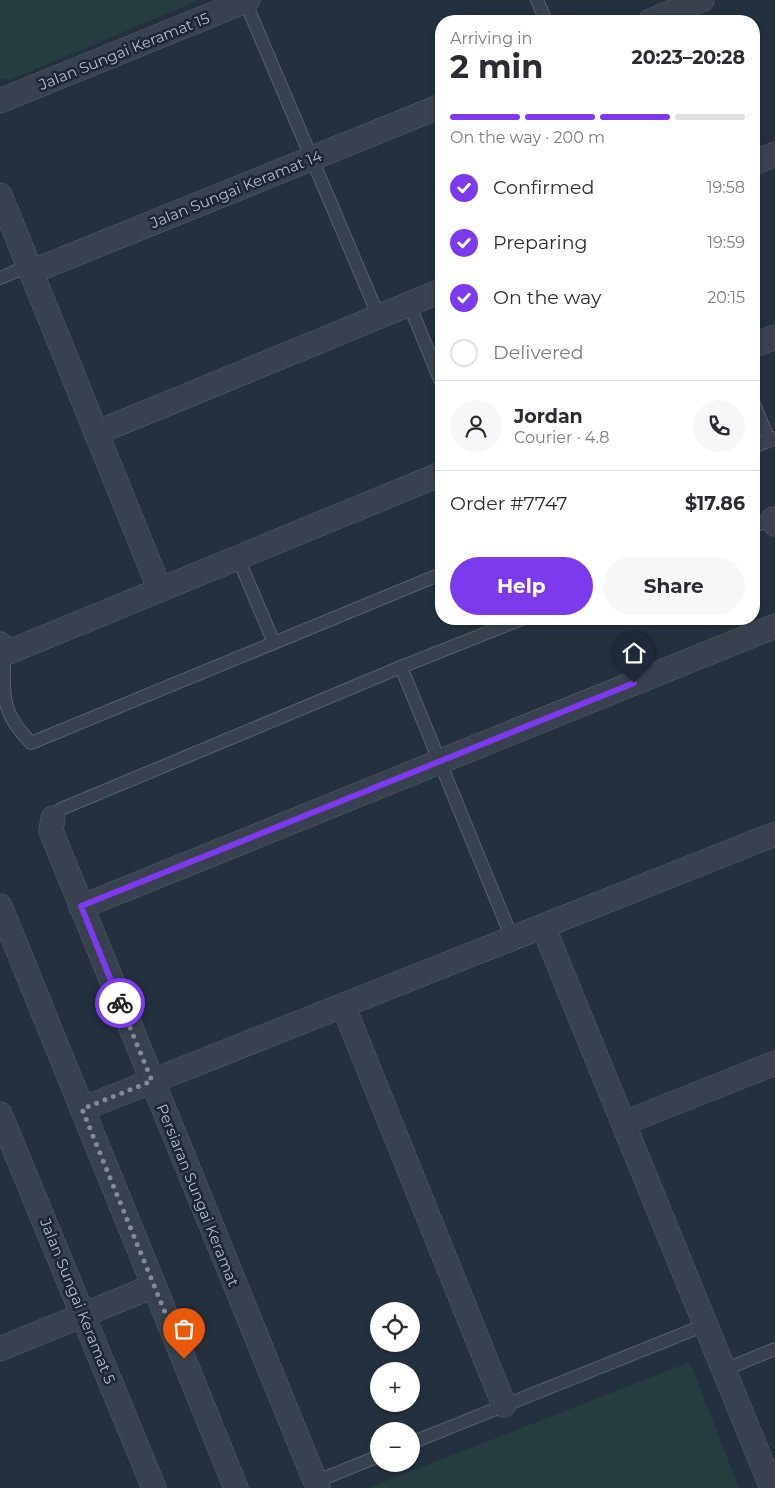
<!DOCTYPE html>
<meta charset="utf-8">
<style>
:root{--surface:#fff;--page:#f7f7f7;--text:#2b2b33;--muted:#7c7c81;--line:#e1e1e2;--accent:#7c3aed}
body{margin:0;font-family:Montserrat,sans-serif;background:var(--page);color:var(--text);height:100vh;display:flex;flex-direction:column;font-size:19px;white-space:nowrap}
*{box-sizing:border-box;margin:0}
p{font-size:16px;color:var(--muted)}
.icon{flex:none;width:28px;height:28px;fill:none;stroke:currentColor;stroke-width:2;stroke-linecap:round;stroke-linejoin:round}
.map{position:relative;flex:1;overflow:hidden}
.drawer{position:absolute;left:435px;top:15px;width:325px;height:610px;display:flex;flex-direction:column;background:var(--surface);border-radius:20px;box-shadow:0 1px 4px #0004}
.drawer>*{flex:none}
.tools{position:absolute;left:370px;top:1302px;display:grid;gap:10px}
.tools a{display:grid;place-items:center;width:50px;height:50px;border-radius:50%;background:var(--surface);box-shadow:0 1px 4px #0004;font-size:25px}
.pin{position:absolute;display:grid;place-items:center;width:42px;height:42px;color:#fff;margin:-51px -21px;border-radius:50% 50% 50% 0;rotate:-45deg;box-shadow:0 0 5px #0007}
.pin .icon{rotate:45deg}
.courier{position:absolute;display:grid;place-items:center;width:50px;height:50px;margin:-25px;border:4px solid #7c3aed;border-radius:50%;background:#fff;color:#222;box-shadow:0 1px 6px #0007}
.head em{font-style:normal;font-weight:700}
.head div{display:flex;flex-direction:column-reverse}
.head{display:flex;align-items:center;justify-content:space-between;height:85px;padding:0 15px}
h1{font-size:32px;font-weight:700;line-height:38px}
.bar{display:grid;grid-template-columns:repeat(4,1fr);gap:8px 5px;align-content:center;height:60px;padding:0 15px}
.bar i{height:6px;border-radius:4px;background:var(--line)}
.bar .active{background:var(--accent)}
.bar p{grid-column:span 4}
.line{display:flex;align-items:center;gap:12px;padding:0 15px;border-top:1px solid var(--line)}
.line div{flex:1}
.round{display:grid;place-items:center;flex:none;width:52px;height:52px;border-radius:26px;background:var(--page)}
ol{padding:0 15px;list-style:none}
li{display:flex;align-items:center;gap:15px;height:55px}
li p{margin-inline-start:auto}
li .icon{padding:5px;border-radius:50%;background:var(--accent);color:#fff;stroke-width:4}
li:last-child{color:var(--muted)}
li i{width:28px;height:28px;border:2px solid var(--line);border-radius:50%}
.cta{display:flex;gap:10px;margin-top:auto;padding:10px 15px}
.cta a{flex:1;height:58px;border-radius:30px;background:var(--accent);color:#fff;font-size:20px;font-weight:700;line-height:58px;text-align:center}
.cta a+a{background:var(--page);color:var(--text)}
.map>svg:first-child{display:block}
.green{fill:#263c3e}
.lines{fill:none;stroke-linecap:round;stroke-linejoin:round}
.service-casing{stroke:#565f6b;stroke-width:14}
.minor-casing{stroke:#565f6b;stroke-width:25}
.service{stroke:#38414d;stroke-width:12}
.minor{stroke:#38414d;stroke-width:24}
.done{stroke:#818b97;stroke-width:5;stroke-dasharray:0 9}
.route{stroke:#7c3aed;stroke-width:6}
.labels{text-anchor:middle;dominant-baseline:central;stroke-width:5;stroke-linejoin:round;paint-order:stroke}
.street-label{font-size:15px;fill:#b3bcc8;stroke:#1d2632}
</style>
<div class="map">
<svg width="775" height="1488" viewBox="0 0 775 1488">
<rect width="100%" height="100%" fill="#24303d"/>
<g class="green">
<path d="M0,0H199L10,80L0,78Z"/>
<path d="M690,1362L739,1488H368Z"/>
</g>
<g class="lines">
<g class="service-casing">
<g id="service">
<path d="M537,0L546,21"/>
<path d="M245,1L379,317"/>
<path d="M0,278L28,266"/>
<path d="M409,304L441,382"/>
<path d="M754,404L769,440"/>
<path d="M754,447L775,438"/>
<path d="M754,526L773,519"/>
<path d="M238,558L274,643"/>
<path d="M4,654C4,695 0,712 31,743L441,574"/>
<path d="M401,667L512,938"/>
<path d="M53,818L61,809L401,667L522,619"/>
<path d="M724,1370L775,1349"/>
<path d="M411,1443L705,1325"/>
<path d="M315,1482L379,1456"/>
</g>
</g>
<g class="minor-casing">
<g id="minor">
<path d="M650,21L702,0"/>
<path d="M0,101L248,0"/>
<path d="M754,163L775,154"/>
<path d="M0,195L160,590"/>
<path d="M31,272L441,106"/>
<path d="M754,345L775,337"/>
<path d="M96,433L441,291"/>
<path d="M773,519L775,524"/>
<path d="M0,644L4,654L441,474"/>
<path d="M53,818L51,831L318,1488"/>
<path d="M0,906L236,1488"/>
<path d="M81,907L775,626"/>
<path d="M543,926L772,1488"/>
<path d="M343,1005L504,1405"/>
<path d="M82,1109L775,834"/>
<path d="M0,1114L154,1488"/>
<path d="M624,1123L775,1063"/>
<path d="M0,1349L154,1286"/>
</g>
</g>
<use href="#service" class="service"/>
<use href="#minor" class="minor"/>
</g>
<g class="lines">
<path class="done" d="M120,1003L152,1081L82,1109L184,1359"/>
<path class="route" d="M120,1003L81,906L634,683"/>
</g>
<g class="labels">
<g class="street-label">
<text transform="translate(124 51) rotate(-22)">Jalan Sungai Keramat 15</text>
<text transform="translate(236 189) rotate(-22)">Jalan Sungai Keramat 14</text>
<text transform="translate(198 1195) rotate(68)">Persiaran Sungai Keramat</text>
<text transform="translate(78 1301) rotate(68)">Jalan Sungai Keramat 5</text>
</g>
</g>
</svg>
<div class="tools">
<a><svg class="icon" aria-label="locate" viewBox="0 0 24 24"><circle cx="12" cy="12" r="6"/><path d="M12 2v4M12 18v4M2 12h4M18 12h4"/></svg></a>
<a>+</a>
<a>−</a>
</div>
<div class="pin" style="left:184px;top:1359px;background:#ea580c"><svg class="icon" aria-label="bag" viewBox="0 0 24 24"><path d="M5 8h14l-1 12H6zM9 8a3 3 0 0 1 6 0"/></svg></div>
<div class="pin" style="left:634px;top:683px;background:#1f2937"><svg class="icon" aria-label="home" viewBox="0 0 24 24"><path d="M3 11l9-7 9 7M6 9v11h12V9"/></svg></div>
<div class="courier" style="left:120px;top:1003px"><svg class="icon" aria-label="bike" viewBox="0 0 24 24"><circle cx="6" cy="16" r="4"/><circle cx="18" cy="16" r="4"/><path d="M6 16l4-8h5l3 8M10 8l3 8H6M13 5h3"/></svg></div>
<section class="drawer">
<div class="head"><div><h1>2 min</h1><p>Arriving in</p></div><em>20:23–20:28</em></div>
<div class="bar"><i class="active"></i><i class="active"></i><i class="active"></i><i></i><p>On the way · 200 m</p></div>
<ol>
<li><svg class="icon" aria-label="check" viewBox="0 0 24 24"><path d="M5 12l5 5 9-10"/></svg>Confirmed<p>19:58</p></li>
<li><svg class="icon" aria-label="check" viewBox="0 0 24 24"><path d="M5 12l5 5 9-10"/></svg>Preparing<p>19:59</p></li>
<li><svg class="icon" aria-label="check" viewBox="0 0 24 24"><path d="M5 12l5 5 9-10"/></svg>On the way<p>20:15</p></li>
<li><i></i>Delivered</li>
</ol>
<div class="line" style="height:90px"><a class="round"><svg class="icon" aria-label="person" viewBox="0 0 24 24"><circle cx="12" cy="8" r="4"/><path d="M4 21q1-7 8-7t8 7"/></svg></a><div><b>Jordan</b><p>Courier · 4.8</p></div><a class="round"><svg class="icon" aria-label="phone" viewBox="0 0 24 24"><path d="M5 4h4l2 5-3 2q2 4 5 5l2-3 5 2v4C11 20 4 13 5 4z"/></svg></a></div>
<div class="line" style="height:65px"><div>Order #7747</div><b>$17.86</b></div>
<div class="cta"><a>Help</a><a>Share</a></div>
</section>
</div>
